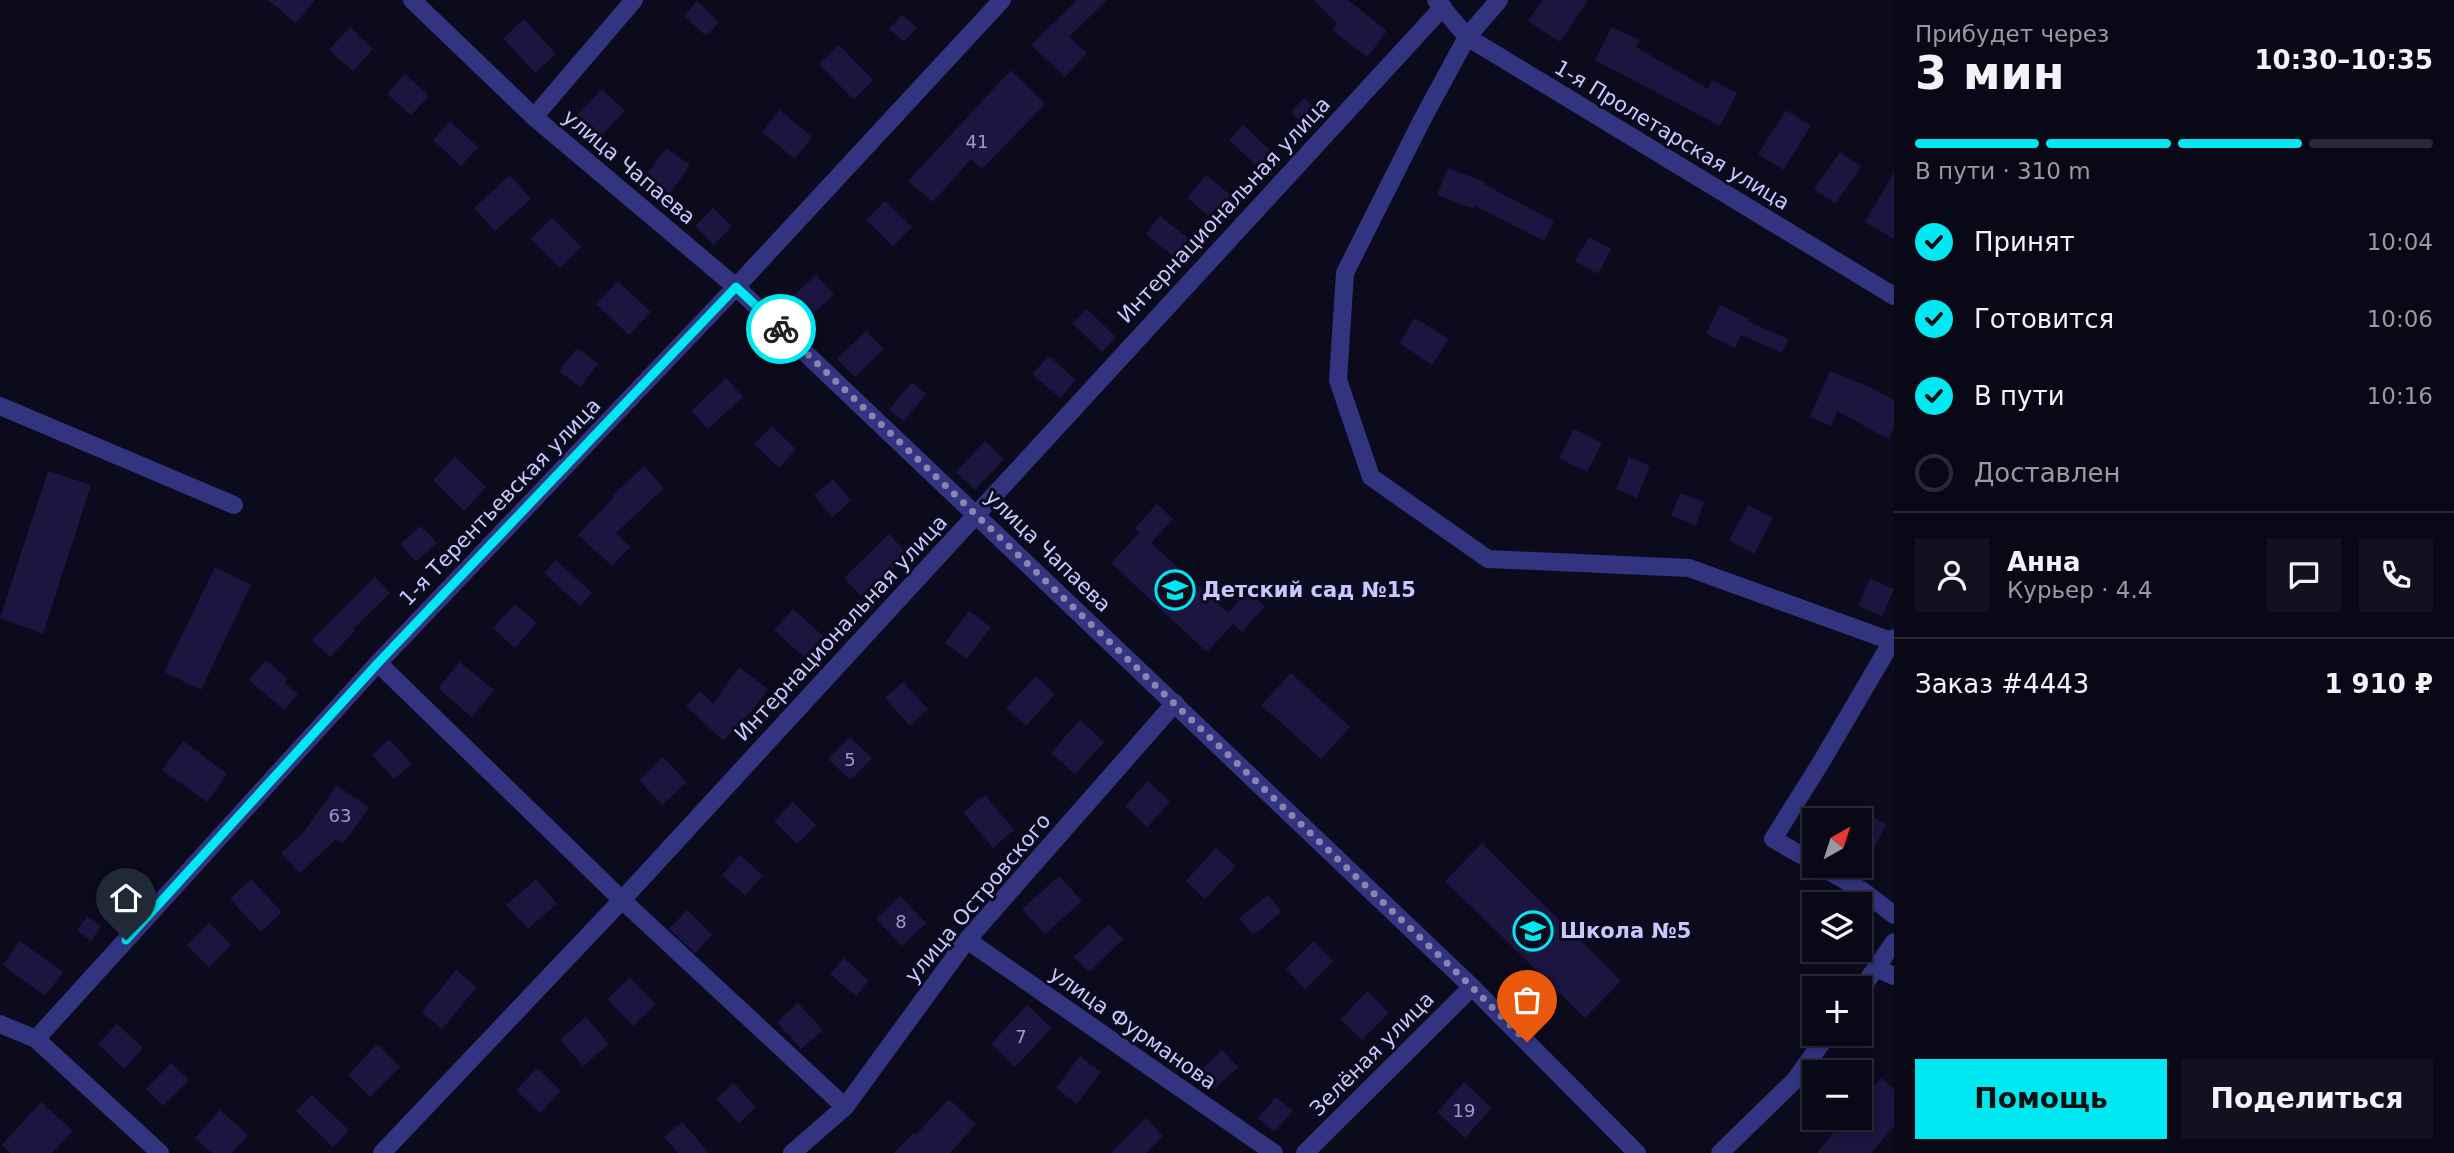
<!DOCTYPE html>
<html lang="ru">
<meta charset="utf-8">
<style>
:root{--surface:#090816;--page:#12111f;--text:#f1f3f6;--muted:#999aa1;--line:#292935;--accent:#00e8f2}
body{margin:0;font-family:"DejaVu Sans",sans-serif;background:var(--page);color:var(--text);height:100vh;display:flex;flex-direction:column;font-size:26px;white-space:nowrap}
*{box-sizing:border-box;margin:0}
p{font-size:23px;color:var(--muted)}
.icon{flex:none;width:38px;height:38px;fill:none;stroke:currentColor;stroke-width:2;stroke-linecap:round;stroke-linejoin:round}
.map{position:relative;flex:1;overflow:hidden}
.side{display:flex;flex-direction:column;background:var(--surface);width:560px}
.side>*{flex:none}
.needle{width:46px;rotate:39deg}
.buttons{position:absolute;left:1802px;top:808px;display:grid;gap:14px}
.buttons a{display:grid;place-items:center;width:70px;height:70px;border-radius:0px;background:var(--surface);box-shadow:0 4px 10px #0003,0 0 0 2px var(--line);font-size:35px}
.pin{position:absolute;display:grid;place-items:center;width:60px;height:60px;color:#fff;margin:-72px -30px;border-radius:50% 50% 50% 0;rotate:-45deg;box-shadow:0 0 7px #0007}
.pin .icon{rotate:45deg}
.courier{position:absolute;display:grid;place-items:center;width:70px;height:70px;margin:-35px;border:5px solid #00e8f2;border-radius:50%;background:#fff;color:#222;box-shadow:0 2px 9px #0007}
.head em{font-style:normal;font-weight:600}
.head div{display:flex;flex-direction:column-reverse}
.head{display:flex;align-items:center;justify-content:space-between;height:119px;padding:0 21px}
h1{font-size:46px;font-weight:600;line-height:52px}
.bar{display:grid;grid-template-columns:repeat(4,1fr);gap:10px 7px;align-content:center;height:84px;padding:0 21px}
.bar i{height:9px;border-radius:5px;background:var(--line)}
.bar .selected{background:var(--accent)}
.bar p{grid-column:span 4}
.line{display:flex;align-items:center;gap:18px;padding:0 21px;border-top:2px solid var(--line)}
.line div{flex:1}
.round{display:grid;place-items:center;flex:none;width:74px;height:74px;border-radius:0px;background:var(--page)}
ol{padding:0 21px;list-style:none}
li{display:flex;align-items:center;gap:21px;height:77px}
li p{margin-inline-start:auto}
li .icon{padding:7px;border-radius:50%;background:var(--accent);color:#111;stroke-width:4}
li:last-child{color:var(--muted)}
li i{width:38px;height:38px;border:4px solid var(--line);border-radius:50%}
.action{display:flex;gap:14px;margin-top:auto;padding:14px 21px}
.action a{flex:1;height:80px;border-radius:0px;background:var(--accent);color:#111;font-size:28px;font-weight:600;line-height:80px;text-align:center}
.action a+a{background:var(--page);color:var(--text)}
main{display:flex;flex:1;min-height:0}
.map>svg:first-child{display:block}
.building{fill:#1b1540}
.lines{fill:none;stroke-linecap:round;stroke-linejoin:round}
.minor{stroke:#323480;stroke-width:18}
.done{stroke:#8885b0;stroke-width:7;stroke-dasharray:0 12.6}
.route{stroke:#00e8f2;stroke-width:9}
.labels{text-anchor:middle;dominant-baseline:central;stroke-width:6;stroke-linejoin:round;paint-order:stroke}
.number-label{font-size:18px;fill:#9e9acf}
.street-label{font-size:21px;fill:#cac7ff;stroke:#0c0a1d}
.poi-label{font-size:21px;font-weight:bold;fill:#cac7ff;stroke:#0c0a1d;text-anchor:start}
</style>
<main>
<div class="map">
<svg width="1894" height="1153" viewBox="0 0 1894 1153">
<rect width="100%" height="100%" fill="#0c0a1d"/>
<g class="building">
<path d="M268,0H315L296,23Z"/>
<path d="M1077,0H1107L1069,37L1087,53L1065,77L1031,45Z"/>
<path d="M1314,0H1348L1387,31L1367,57L1332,30L1337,23Z"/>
<path d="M1542,0H1588L1560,42L1528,21Z"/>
<path d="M697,1L719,22L706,36L684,16Z"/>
<path d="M902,15L917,28L904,42L889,29Z"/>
<path d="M524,19L556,54L535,73L503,38Z"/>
<path d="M350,27L373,49L353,71L329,50Z"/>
<path d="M1612,27L1639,40L1636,47L1708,89L1712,80L1737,93L1720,126L1595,60Z"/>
<path d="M839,45L873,80L854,100L819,64Z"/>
<path d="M1011,70L1045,104L982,169L971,159L933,202L908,181Z"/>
<path d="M405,74L429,96L411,115L387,94Z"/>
<path d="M602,89L625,111L600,137L577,115Z"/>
<path d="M1304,98L1324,118L1310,132L1291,112Z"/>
<path d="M780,110L812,137L795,159L762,132Z"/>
<path d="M1786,110L1811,126L1783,170L1758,154Z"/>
<path d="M450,121L478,147L461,166L433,140Z"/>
<path d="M1243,125L1281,160L1267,175L1229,140Z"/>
<path d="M666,148L690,165L666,199L642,181Z"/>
<path d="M1840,152L1861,167L1835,204L1814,189Z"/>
<path d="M1448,168L1485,182L1484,184L1554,221L1544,241L1475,206L1474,209L1437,195Z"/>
<path d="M1894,172V239L1865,222Z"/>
<path d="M510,175L531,199L495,231L474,208Z"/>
<path d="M1206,175L1239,202L1221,225L1187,198Z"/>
<path d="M885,201L912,227L893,246L866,220Z"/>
<path d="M713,208L732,226L714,245L695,226Z"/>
<path d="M1160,216L1199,247L1184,265L1146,234Z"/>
<path d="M552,218L581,247L560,268L531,239Z"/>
<path d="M1589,237L1611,249L1598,274L1575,261Z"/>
<path d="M816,275L834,294L801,326L782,306Z"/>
<path d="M618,281L651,312L629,335L596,304Z"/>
<path d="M1720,305L1749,319L1748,321L1788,339L1782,353L1741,335L1735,348L1706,334Z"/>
<path d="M1087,309L1116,337L1102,352L1072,323Z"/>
<path d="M1415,318L1449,339L1432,365L1399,343Z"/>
<path d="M866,331L884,349L855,377L837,359Z"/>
<path d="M577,348L598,364L580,387L559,371Z"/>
<path d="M1049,356L1076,380L1060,398L1032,374Z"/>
<path d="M1830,371L1872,388L1894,400V428L1888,439L1837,411L1831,426L1810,417Z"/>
<path d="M726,378L743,397L708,429L691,411Z"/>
<path d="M912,382L926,394L904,421L889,410Z"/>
<path d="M772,426L796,449L779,468L754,444Z"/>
<path d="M1574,429L1602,443L1587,472L1559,458Z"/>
<path d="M985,441L1004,459L975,490L956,472Z"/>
<path d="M455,457L486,487L464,511L433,480Z"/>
<path d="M1629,457L1650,466L1637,498L1616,489Z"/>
<path d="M644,466L664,488L616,533L630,547L612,566L578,535L613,498L612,496Z"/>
<path d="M48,471L91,485L43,634L0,618Z"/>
<path d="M833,479L851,501L832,517L814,495Z"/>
<path d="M1680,493L1704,502L1696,525L1671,516Z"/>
<path d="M1157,504L1173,519L1151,543L1228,613L1248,591L1265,606L1242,632L1233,624L1207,652L1111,563L1139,533L1135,528Z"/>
<path d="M1748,505L1773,518L1754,554L1729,540Z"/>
<path d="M421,526L437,543L416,562L400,544Z"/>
<path d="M889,534L908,554L863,598L844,578Z"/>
<path d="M556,560L592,593L580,606L544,573Z"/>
<path d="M215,567L251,585L201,690L164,672Z"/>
<path d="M375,577L390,593L353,629L355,631L330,657L312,640Z"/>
<path d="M1870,578L1894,589L1882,616L1858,606Z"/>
<path d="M515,604L537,623L515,648L493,628Z"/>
<path d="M793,609L823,636L804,657L774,630Z"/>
<path d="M969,611L991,627L967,659L945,643Z"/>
<path d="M266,660L288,679L285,683L298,694L284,710L249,680Z"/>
<path d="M460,662L494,690L472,717L438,688Z"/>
<path d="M739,667L768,689L756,706L723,741L686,706L700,691L713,704Z"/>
<path d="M1291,673L1350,727L1321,759L1261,705Z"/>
<path d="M1036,676L1055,694L1026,726L1006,708Z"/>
<path d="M903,682L928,709L910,726L885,698Z"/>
<path d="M1080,720L1104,742L1075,774L1051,753Z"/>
<path d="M850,737L872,758L850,780L828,759Z"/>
<path d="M389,739L412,764L394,779L372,755Z"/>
<path d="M183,741L227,774L207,802L162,770Z"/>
<path d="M663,757L687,782L662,805L639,780Z"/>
<path d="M1148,781L1170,802L1147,827L1125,806Z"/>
<path d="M337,785L369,808L343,844L336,839L300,873L281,853L303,833Z"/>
<path d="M985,795L1014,830L993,848L963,812Z"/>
<path d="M793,802L816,825L797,844L774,821Z"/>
<path d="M1860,811L1886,824L1872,853L1860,847Z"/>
<path d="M1482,843L1621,981L1585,1018L1445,881Z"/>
<path d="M1216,848L1236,866L1205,899L1186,881Z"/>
<path d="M740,855L763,876L745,895L722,875Z"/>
<path d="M1059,876L1082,901L1045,934L1022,909Z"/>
<path d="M251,879L282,912L261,932L230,899Z"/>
<path d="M536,879L557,904L528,929L506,905Z"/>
<path d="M1268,895L1282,912L1253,935L1239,918Z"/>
<path d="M900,896L926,923L902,946L876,919Z"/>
<path d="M687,910L712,935L695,953L669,929Z"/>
<path d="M87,916L101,926L91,941L77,931Z"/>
<path d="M209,923L231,945L209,967L187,945Z"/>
<path d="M1109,924L1123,939L1089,972L1074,957Z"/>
<path d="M20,941L63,972L45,996L3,965Z"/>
<path d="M1314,941L1333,961L1305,989L1286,969Z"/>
<path d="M844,958L869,981L856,996L830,974Z"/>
<path d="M456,970L477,987L442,1029L422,1012Z"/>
<path d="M630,978L656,1004L633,1026L607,999Z"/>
<path d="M1367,991L1389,1013L1362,1040L1341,1019Z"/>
<path d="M798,1003L823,1030L801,1049L777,1022Z"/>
<path d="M1027,1005L1052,1028L1015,1067L991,1044Z"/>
<path d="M586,1017L609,1044L583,1066L560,1040Z"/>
<path d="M117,1024L143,1048L124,1069L98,1044Z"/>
<path d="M377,1044L400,1067L370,1097L348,1075Z"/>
<path d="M1222,1050L1238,1067L1214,1089L1199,1072Z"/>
<path d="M1080,1056L1101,1072L1077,1104L1056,1088Z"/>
<path d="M171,1063L189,1080L163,1106L146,1089Z"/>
<path d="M537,1068L561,1091L540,1113L516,1090Z"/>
<path d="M1881,1078L1894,1089V1126L1871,1153H1817L1845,1118H1860V1103Z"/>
<path d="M1464,1082L1492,1108L1465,1138L1437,1112Z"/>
<path d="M734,1083L756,1107L739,1123L716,1099Z"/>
<path d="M312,1095L349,1130L333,1147L296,1111Z"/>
<path d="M1276,1097L1293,1111L1274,1132L1258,1118Z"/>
<path d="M949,1099L976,1124L950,1153H894L913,1133L916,1135Z"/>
<path d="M41,1102L73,1131L52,1153H10L2,1145Z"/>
<path d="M220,1110L248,1135L232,1153H212L195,1138Z"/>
<path d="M1146,1118L1163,1136L1146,1153H1111Z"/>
<path d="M682,1122L709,1153H678L664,1137Z"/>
</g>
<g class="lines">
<g class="minor">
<path d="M412,0L534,117L736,287L1472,987L1637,1153"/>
<path d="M1436,0L1467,37L1894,296"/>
<path d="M1499,0L1467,37L1422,120L1345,273L1338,380L1371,477L1488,559L1689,568L1894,642"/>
<path d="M534,117L634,0"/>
<path d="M0,406L234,505"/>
<path d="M378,663L622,900L845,1107"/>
<path d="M1815,863L1773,839L1820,764L1894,638"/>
<path d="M1820,866L1863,891L1894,915"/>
<path d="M967,940L1274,1153"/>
<path d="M1876,968L1894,942"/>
<path d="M1860,990L1876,968L1894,976"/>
<path d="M0,1024L36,1039L160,1153"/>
<path d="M36,1039L378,663L736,287L1002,0"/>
<path d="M382,1153L622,900L1443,7"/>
<path d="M792,1153L845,1107L967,940L1175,703"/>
<path d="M1305,1153L1472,987"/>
<path d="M1720,1153L1795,1080L1828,1034"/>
</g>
</g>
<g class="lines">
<path class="done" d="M781,329L1472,987L1527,1042"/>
<path class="route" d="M126,940L378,663L736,287L781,329"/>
</g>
<defs>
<g id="school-ring" transform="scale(2.0125)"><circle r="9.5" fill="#0c0a1d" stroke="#00e8f2" stroke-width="1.5"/><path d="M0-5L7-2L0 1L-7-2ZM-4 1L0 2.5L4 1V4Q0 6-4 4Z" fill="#00e8f2"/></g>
</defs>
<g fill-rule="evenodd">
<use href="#school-ring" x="1175" y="590"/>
<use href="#school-ring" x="1533" y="931"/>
</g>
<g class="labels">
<g class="number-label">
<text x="977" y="141">41</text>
<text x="850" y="759">5</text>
<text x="340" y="815">63</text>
<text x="901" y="921">8</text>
<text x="1021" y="1036">7</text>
<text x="1464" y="1110">19</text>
</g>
<g class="street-label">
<text transform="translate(1672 135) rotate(31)">1-я Пролетарская улица</text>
<text transform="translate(629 167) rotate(40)">улица Чапаева</text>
<text transform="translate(1224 210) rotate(-47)">Интернациональная улица</text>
<text transform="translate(500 502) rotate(-46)">1-я Терентьевская улица</text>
<text transform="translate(1048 551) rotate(44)">улица Чапаева</text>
<text transform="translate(841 628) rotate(-47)">Интернациональная улица</text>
<text transform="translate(978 898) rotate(-50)">улица Островского</text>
<text transform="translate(1133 1028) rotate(35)">улица Фурманова</text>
<text transform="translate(1372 1054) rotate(-45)">Зелёная улица</text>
</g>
<g class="poi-label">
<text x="1202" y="590">Детский сад №15</text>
<text x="1560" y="931">Школа №5</text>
</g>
</g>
</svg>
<div class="buttons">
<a><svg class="needle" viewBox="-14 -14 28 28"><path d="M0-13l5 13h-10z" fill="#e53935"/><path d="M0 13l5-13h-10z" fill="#999aa1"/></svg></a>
<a><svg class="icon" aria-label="layers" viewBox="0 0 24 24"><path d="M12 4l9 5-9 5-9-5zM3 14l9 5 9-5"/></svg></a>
<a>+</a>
<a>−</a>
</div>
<div class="pin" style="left:1527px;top:1042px;background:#ea580c"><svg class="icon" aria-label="bag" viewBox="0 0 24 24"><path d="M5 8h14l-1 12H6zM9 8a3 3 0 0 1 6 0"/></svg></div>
<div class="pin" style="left:126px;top:940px;background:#1f2937"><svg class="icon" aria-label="home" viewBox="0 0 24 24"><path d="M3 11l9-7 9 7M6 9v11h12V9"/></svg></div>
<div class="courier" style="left:781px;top:329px"><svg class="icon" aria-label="bike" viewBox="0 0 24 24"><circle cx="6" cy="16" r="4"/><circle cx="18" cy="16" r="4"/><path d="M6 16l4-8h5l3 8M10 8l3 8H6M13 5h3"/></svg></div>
</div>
<section class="side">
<div class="head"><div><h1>3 мин</h1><p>Прибудет через</p></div><em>10:30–10:35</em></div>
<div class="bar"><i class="selected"></i><i class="selected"></i><i class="selected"></i><i></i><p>В пути · 310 m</p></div>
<ol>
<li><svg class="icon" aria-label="check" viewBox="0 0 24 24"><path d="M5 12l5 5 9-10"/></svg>Принят<p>10:04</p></li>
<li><svg class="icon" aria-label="check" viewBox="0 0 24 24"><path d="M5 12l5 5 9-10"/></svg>Готовится<p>10:06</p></li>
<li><svg class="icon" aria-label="check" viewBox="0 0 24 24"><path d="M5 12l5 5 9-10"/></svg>В пути<p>10:16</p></li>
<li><i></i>Доставлен</li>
</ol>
<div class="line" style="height:126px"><a class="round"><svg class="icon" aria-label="person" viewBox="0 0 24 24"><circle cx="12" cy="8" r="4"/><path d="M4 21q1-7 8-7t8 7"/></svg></a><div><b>Анна</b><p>Курьер · 4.4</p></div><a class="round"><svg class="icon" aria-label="chat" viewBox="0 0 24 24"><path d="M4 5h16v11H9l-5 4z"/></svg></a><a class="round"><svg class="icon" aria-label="phone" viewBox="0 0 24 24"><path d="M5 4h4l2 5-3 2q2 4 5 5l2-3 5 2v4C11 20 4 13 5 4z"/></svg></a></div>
<div class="line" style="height:91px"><div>Заказ #4443</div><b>1 910 ₽</b></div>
<div class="action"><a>Помощь</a><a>Поделиться</a></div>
</section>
</main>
